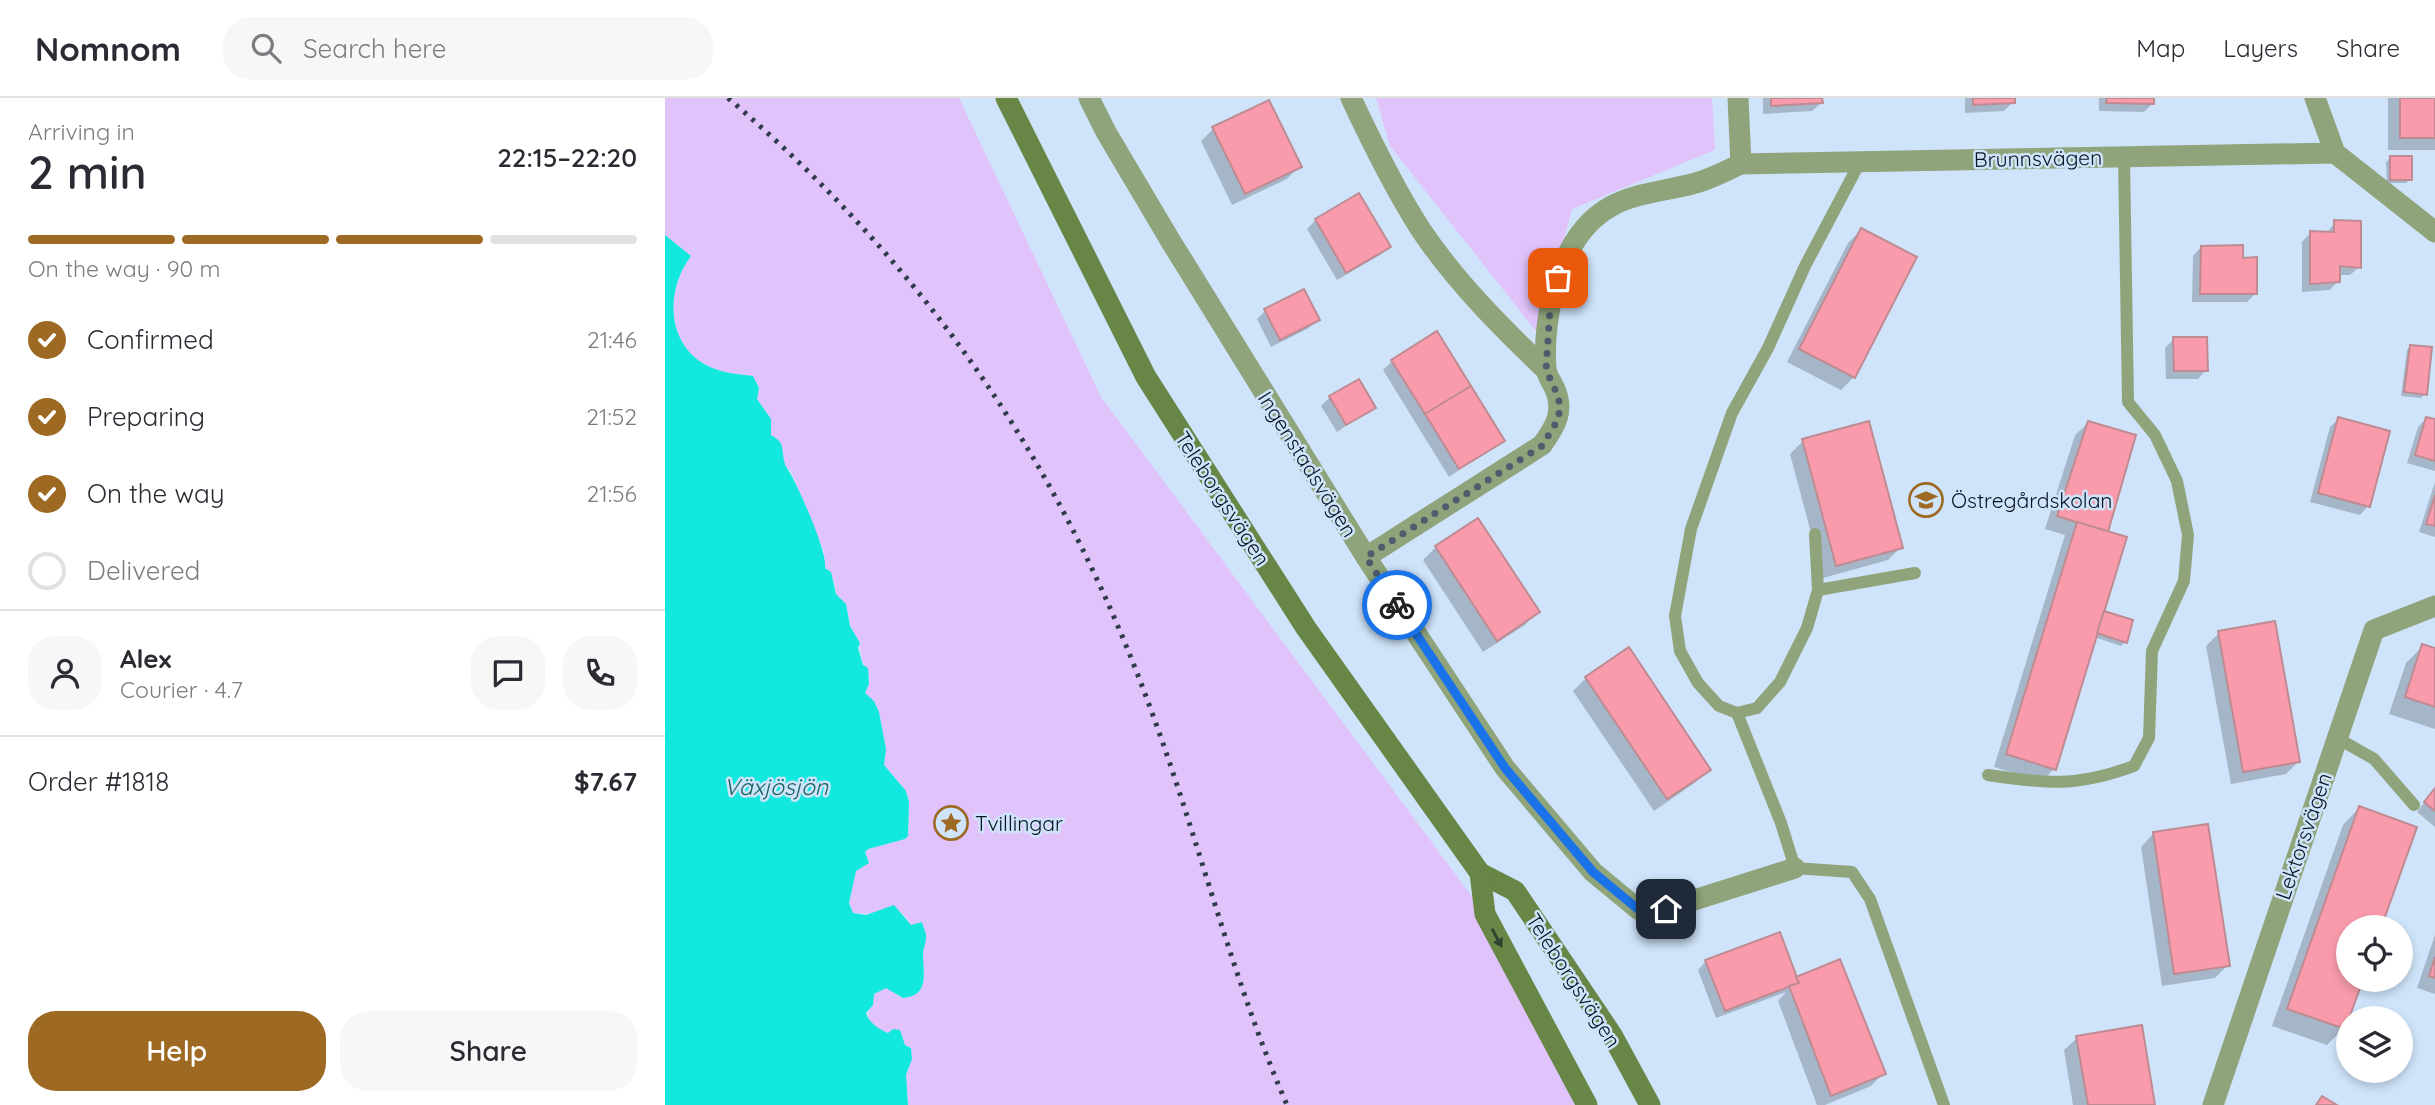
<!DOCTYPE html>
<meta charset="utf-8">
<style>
:root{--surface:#fff;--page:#f7f7f7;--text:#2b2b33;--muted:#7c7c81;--line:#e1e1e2;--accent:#9e6922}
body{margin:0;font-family:Quicksand,sans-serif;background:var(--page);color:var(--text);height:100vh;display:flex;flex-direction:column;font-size:26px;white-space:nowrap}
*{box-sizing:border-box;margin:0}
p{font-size:23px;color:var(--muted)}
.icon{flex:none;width:38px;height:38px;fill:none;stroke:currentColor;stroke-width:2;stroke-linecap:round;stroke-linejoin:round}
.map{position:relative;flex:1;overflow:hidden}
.details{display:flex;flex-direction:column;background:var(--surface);width:665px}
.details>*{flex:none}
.fabs{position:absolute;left:1671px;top:817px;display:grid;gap:14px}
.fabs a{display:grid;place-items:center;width:77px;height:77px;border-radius:50%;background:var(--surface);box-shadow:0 4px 10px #0003;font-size:35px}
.pin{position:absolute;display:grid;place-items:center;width:60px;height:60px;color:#fff;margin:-30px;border-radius:14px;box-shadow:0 4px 10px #0006}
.courier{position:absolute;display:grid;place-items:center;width:70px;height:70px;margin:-35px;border:5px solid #1a73e8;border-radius:50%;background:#fff;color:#222;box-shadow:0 2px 9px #0007}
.overview em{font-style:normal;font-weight:600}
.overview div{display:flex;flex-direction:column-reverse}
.overview{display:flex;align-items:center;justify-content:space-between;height:119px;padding:0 28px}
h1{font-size:46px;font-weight:600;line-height:52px}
.bar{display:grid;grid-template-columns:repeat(4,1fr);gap:10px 7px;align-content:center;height:84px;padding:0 28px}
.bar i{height:9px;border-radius:5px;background:var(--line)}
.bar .on{background:var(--accent)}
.bar p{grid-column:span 4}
.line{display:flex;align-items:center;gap:18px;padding:0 28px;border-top:2px solid var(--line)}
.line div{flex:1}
.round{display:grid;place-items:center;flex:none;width:74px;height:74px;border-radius:28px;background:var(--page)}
ol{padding:0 28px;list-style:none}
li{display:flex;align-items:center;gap:21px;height:77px}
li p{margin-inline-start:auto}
li .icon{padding:7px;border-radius:50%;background:var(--accent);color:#fff;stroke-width:4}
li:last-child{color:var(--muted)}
li i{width:38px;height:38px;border:4px solid var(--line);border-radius:50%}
.button{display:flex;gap:14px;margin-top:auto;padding:14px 28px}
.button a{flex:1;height:80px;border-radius:28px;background:var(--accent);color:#fff;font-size:28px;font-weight:600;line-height:80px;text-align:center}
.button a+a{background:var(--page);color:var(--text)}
header{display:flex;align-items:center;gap:42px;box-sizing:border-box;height:98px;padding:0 35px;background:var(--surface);border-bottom:2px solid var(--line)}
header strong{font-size:33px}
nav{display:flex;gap:38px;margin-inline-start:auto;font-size:24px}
.search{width:490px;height:63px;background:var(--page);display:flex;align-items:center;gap:18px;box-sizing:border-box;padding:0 24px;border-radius:28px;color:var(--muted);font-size:26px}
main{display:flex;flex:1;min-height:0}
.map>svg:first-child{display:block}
.green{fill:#e1c3fb}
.water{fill:#12e8de}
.shadow{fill:#0003}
.building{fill:#fa9bab;stroke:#bf8b93;stroke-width:2}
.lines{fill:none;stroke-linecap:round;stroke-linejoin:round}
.lane{stroke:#8fa47a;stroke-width:12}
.street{stroke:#8fa47a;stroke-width:21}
.secondary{stroke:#688645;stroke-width:21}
.rail{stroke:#2d3b4a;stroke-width:5;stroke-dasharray:3.5 7;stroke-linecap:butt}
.oneway{fill:#2e4230}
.done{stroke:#4e5d6e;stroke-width:7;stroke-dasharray:0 12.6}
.route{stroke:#1a73e8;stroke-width:9}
.labels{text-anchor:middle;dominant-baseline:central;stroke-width:5;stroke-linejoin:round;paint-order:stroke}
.street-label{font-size:21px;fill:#081522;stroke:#cfe4fa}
.poi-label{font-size:21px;fill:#081522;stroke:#cfe4fa;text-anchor:start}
.water-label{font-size:23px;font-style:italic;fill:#1b635f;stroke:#cfe4fa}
</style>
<header>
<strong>Nomnom</strong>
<div class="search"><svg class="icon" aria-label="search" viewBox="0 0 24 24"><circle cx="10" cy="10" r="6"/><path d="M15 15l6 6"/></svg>Search here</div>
<nav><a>Map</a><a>Layers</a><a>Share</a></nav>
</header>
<main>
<section class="details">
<div class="overview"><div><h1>2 min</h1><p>Arriving in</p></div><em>22:15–22:20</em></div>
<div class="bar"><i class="on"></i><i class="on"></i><i class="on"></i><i></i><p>On the way · 90 m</p></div>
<ol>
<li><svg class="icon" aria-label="check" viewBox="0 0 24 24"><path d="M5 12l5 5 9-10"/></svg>Confirmed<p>21:46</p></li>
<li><svg class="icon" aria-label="check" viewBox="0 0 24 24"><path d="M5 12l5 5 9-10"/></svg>Preparing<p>21:52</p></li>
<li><svg class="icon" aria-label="check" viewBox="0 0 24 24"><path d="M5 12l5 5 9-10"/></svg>On the way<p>21:56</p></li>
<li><i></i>Delivered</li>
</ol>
<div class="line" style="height:126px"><a class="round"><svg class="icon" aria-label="person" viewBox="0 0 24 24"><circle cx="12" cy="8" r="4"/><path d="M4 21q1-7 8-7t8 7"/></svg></a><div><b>Alex</b><p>Courier · 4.7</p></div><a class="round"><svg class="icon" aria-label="chat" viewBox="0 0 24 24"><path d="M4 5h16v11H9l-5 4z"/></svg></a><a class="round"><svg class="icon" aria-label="phone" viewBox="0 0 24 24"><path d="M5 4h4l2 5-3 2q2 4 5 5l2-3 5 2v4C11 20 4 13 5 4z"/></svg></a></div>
<div class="line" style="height:91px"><div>Order #1818</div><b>$7.67</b></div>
<div class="button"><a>Help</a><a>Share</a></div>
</section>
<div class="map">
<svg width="1770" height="1007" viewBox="0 0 1770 1007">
<rect width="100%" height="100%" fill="#cfe4fa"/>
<g class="green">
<path d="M0,0H294L436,299L820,816L922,1007H243L241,977L247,961L246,950L240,947L236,936C229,933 225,935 220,934C198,929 203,910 209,896L221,890L238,900C266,898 257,874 258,856C258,846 259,837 258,827L257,824L246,827L238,816L188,815L184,805L191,772L204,765L200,754L203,751L240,741L243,738L244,704L241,693L219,667L221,651L214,615L211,606L199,595L204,586L203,572L197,563L194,543L185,527L181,506L172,498L169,483L160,470L159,454L126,373L120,368L117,352L106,337V321L92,301L94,290L88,278C71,276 56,275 41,267C0,244 1,191 26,158L0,137Z"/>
<path d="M711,0H1047L1050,52L907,111L874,237L725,48Z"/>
</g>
<path class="water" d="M0,137L26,158C1,191 0,244 41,267C56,275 71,276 88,278L94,290L92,301L106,321V337C109,339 113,341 115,344C119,351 117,363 122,370C131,383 163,454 160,470L166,474L171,496L181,506L185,528L195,545L193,550L198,567L203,570L204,586L200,595L209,603L214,614L221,651L219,667L241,693L244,704L243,738L240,741L203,751L200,754L204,765L191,773L184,805L188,815L201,817L229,807L246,827L257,824C258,829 262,836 261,840C261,845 258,851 258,856C258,875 265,898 238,900L221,890L209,896L208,907L201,915C203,924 215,932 223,935L228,931L235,932L240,947L246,950L247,961L241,977L243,1007H0Z"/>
<g class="shadow">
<path d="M1098,0H1155L1156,5L1147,13L1098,16Z"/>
<path d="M1300,0H1348V4L1339,13L1300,15Z"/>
<path d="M1434,0H1487V6L1479,14L1434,13Z"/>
<rect x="1723" y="0" width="47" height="52"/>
<path d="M548,31L634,68L622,81L567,107L536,43Z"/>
<path d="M1725,60L1745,81L1741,85H1722L1721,64Z"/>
<path d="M651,122L724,149L715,157L672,182L642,131Z"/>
<path d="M1670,124L1694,169L1685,177H1673V183L1665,192L1637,194V144L1645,135L1661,136Z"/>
<path d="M1196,132L1189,279L1176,292L1122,264L1183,145Z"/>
<path d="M1536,149L1591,195L1582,204H1527L1528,158Z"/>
<path d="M600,213L653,221L644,230L606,249L592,221Z"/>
<path d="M1509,241L1541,272L1533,281H1501L1500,250Z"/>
<path d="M1746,248L1760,296L1756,300L1736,298L1742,252Z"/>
<path d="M727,263L837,343L784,379L718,272Z"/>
<path d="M665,299L708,309L672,334L656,308Z"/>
<path d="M1674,321L1703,408L1695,417L1645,404L1665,329Z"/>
<path d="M1761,321L1770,323V373L1742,365L1753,329Z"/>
<path d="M1423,325L1440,435L1435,519L1460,544L1456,548L1429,539L1389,671L1376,684L1329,669L1400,437L1380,431L1410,337Z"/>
<path d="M1138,343L1236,449L1223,462L1158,480L1125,356Z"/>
<path d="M1770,384V439L1754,434Z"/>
<path d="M812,422L872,514L860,527L818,554L758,462L771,449Z"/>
<path d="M1554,535L1634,663L1621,676L1566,686L1541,548Z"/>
<path d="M1758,548L1770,552V631L1724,616L1741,565Z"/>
<path d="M921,580L1044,671L1031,684L989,713L908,593Z"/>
<path d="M1770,691V729L1752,714Z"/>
<path d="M1694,710L1684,830V882H1696L1679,930L1662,947L1607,928L1678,727Z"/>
<path d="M1488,736L1563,867L1550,880L1497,888L1476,749Z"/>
<path d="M1770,837V896L1752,890Z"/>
<path d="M1041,863L1130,881L1219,975L1206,988L1160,1007H1152L1113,903L1121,894L1051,920L1033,872Z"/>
<path d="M1412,940L1488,1007H1408L1399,952Z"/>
</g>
<g class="building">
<path d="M1106,0H1157L1158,5L1106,8Z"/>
<path d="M1308,0H1350V5L1308,7Z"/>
<path d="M1442,0H1489V6L1441,5Z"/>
<rect x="1735" y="0" width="35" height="40"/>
<path d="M604,2L637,69L580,96L547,29Z"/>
<rect x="1725" y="58" width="22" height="24"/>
<path d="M694,95L726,149L681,175L650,121Z"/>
<path d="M1669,122L1696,123V170L1675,168V184L1645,186V133L1669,134Z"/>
<path d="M1196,130L1252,159L1190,280L1134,251Z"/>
<path d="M1578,147V160L1592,159V196H1535L1536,148Z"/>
<path d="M639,191L655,222L615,242L599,211Z"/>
<path d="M772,233L806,288L760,316L726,262Z"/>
<path d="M1508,239H1542L1543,273H1509Z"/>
<path d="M1745,247L1767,249L1762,297L1739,294Z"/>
<path d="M694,281L711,310L681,327L664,298Z"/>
<path d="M806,288L840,343L794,371L760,316Z"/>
<path d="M1673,319L1725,333L1705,409L1653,395Z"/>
<path d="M1761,319L1770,321V363L1750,357Z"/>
<path d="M1204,323L1238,450L1171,468L1137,341Z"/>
<path d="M1423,323L1471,337L1443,434L1392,418Z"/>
<path d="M1770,397V428L1761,426Z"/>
<path d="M813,420L875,514L832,543L770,448Z"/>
<path d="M1412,424L1462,439L1391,672L1341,656Z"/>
<path d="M1439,513L1468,522L1462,545L1432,535Z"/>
<path d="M1610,523L1635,664L1578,674L1553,533Z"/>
<path d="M1757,546L1770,550V609L1740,599Z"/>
<path d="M964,549L1046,672L1002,701L920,579Z"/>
<path d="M1770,690V713L1759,704Z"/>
<path d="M1694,708L1752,729L1716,830H1684V882H1698L1680,931L1622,911Z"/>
<path d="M1543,726L1565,868L1509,876L1488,734Z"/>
<path d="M1115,834L1134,885L1060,913L1040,862Z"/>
<path d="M1770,859V880L1764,878Z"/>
<path d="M1175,861L1221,976L1166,998L1124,888L1134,885L1131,879Z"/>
<path d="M1477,927L1490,1007H1423L1411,938Z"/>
<path d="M1657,998L1672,1007H1651Z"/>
</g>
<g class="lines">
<g class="lane">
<path d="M1195,64L1140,168L1103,250L1067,315L1026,431L1010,518L1015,553L1033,585L1054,608L1072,615L1116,725L1130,770L1187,774L1205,801L1279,1007"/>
<path d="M1153,492L1250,475"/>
<path d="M1072,615L1092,610L1115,584L1142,530L1153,492L1150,436"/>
<path d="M1672,640L1709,661L1749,707"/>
<path d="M1323,677C1382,686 1413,689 1469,668L1484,640L1487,553L1519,483L1523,437L1512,383L1490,337L1463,304L1459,59"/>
</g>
<g class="street">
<path d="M424,0L441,34L505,142L701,459L840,670L928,774L974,812L1001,811L1130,770"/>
<path d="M686,0C707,45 729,90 756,132C791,184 836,229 881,272"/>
<path d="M1650,0L1670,55L1770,134"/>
<path d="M1076,66L1670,55"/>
<path d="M701,459L877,347C891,328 900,312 889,289C886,283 881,276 881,270C877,217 895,137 945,109C969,95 1000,93 1027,86C1044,82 1060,73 1076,66L1073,0"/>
<path d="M1548,1007L1709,532L1770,508"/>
</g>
<g class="secondary">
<path d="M341,0L481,279L641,530L815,775L850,793L947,937L985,1007"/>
<path d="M815,775L820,816L922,1007"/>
</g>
<path class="rail" d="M63,0C266,174 400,371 490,623C536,750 568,883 622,1007"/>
</g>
<defs><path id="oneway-solid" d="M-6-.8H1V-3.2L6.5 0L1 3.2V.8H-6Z" transform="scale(1.75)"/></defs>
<use class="oneway" href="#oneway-solid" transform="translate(832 840) rotate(62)"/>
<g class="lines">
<path class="done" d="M732,507L701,459L877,348L894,320V300L881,272L886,196L893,180"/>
<path class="route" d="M732,507L840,670L928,774L974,812L1001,811"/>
</g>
<defs>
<g id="school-ring" transform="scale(1.75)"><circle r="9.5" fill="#cfe4fa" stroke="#9e6922" stroke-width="1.5"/><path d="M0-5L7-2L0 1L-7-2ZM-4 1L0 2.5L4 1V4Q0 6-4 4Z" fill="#9e6922"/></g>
<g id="sight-ring" transform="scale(1.75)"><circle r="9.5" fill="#cfe4fa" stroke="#9e6922" stroke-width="1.5"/><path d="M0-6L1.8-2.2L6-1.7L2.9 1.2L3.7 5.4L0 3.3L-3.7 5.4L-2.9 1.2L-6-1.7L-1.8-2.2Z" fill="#9e6922"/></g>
</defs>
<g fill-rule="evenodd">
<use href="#school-ring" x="1261" y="402"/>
<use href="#sight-ring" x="286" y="725"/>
</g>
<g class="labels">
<g class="street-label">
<text transform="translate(1373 60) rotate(-1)">Brunnsvägen</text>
<text transform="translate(643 366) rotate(58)">Ingenstadsvägen</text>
<text transform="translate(558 400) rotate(57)">Teleborgsvägen</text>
<text transform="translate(1638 738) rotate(-71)">Lektorsvägen</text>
<text transform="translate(909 882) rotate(57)">Teleborgsvägen</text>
</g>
<g class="poi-label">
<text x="1286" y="402">Östregårdskolan</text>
<text x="310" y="725">Tvillingar</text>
</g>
<g class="water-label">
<text x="111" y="688">Växjösjön</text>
</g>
</g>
</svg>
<div class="fabs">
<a><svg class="icon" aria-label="locate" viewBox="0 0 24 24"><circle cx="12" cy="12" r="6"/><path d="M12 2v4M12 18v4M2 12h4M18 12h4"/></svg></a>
<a><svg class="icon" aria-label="layers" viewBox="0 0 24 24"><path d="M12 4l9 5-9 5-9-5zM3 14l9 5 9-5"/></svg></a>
</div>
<div class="pin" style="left:893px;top:180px;background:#ea580c"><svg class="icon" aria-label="bag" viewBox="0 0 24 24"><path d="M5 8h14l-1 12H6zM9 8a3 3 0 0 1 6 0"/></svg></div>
<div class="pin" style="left:1001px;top:811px;background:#1f2937"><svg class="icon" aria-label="home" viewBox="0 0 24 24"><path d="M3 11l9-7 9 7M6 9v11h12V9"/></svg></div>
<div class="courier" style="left:732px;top:507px"><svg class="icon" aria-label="bike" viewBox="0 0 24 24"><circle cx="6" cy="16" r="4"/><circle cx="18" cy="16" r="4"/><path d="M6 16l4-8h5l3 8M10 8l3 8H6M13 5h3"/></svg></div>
</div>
</main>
